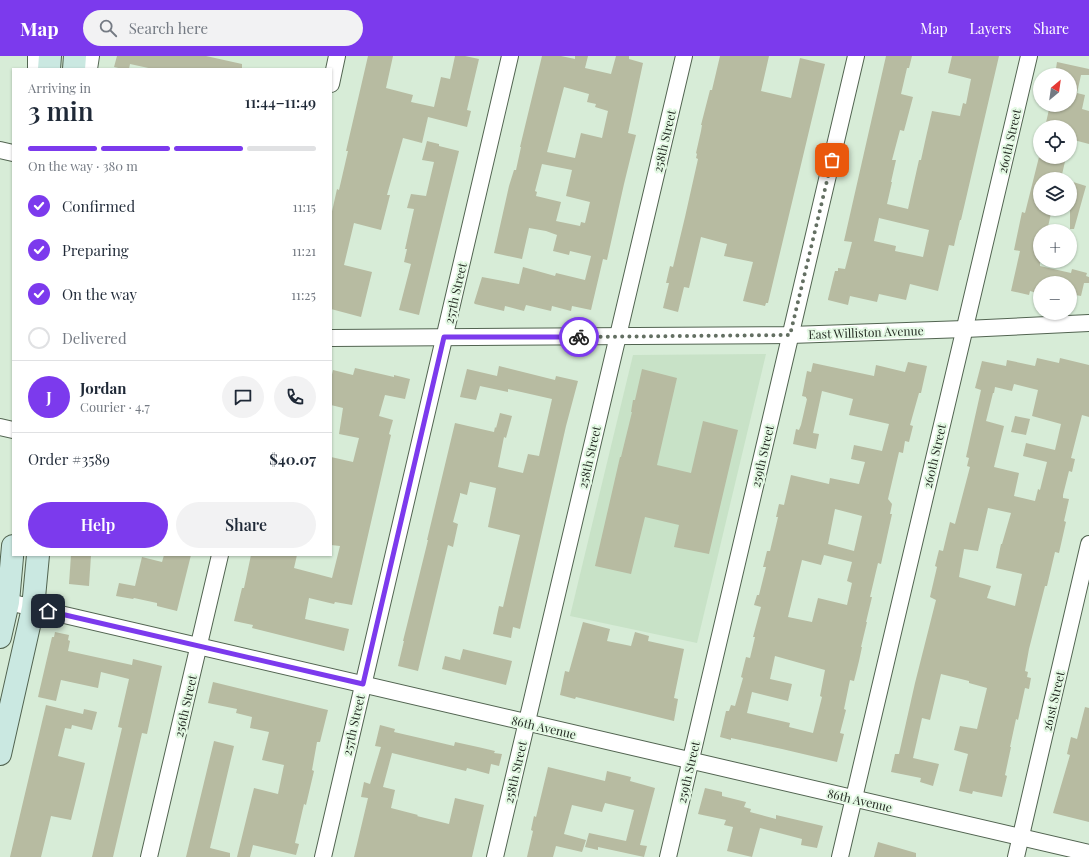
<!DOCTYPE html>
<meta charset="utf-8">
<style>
:root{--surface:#fff;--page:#f2f2f3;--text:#1f2937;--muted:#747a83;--line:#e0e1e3;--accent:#7c3aed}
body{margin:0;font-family:"Playfair Display",serif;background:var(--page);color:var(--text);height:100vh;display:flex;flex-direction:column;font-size:15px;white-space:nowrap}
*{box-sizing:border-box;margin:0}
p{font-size:13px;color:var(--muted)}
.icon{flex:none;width:22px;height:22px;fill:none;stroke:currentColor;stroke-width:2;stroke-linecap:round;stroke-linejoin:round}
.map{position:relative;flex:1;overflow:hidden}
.sheet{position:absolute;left:12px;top:12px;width:320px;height:488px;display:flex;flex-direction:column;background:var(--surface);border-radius:0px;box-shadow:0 1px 3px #0004}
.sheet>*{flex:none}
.needle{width:26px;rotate:29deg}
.tools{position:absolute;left:1033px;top:12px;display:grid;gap:8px}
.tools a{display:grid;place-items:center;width:44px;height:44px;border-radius:50%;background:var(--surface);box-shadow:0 1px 3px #0004;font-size:20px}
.pin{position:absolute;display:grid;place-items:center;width:34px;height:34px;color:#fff;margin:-17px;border-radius:8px;box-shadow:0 2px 6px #0006}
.courier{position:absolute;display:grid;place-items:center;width:40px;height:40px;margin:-20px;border:3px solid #7c3aed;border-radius:50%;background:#fff;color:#222;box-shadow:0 1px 5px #0007}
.overview em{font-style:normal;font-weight:600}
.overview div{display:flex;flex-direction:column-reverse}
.overview{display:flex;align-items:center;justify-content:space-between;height:68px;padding:0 16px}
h1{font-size:26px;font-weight:600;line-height:30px}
.bar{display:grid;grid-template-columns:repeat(4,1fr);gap:6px 4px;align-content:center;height:48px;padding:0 16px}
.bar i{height:5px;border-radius:3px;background:var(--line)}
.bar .selected{background:var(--accent)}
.bar p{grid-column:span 4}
.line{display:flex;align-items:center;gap:10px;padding:0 16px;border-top:1px solid var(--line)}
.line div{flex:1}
.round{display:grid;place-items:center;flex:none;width:42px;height:42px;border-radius:21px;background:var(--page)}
ol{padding:0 16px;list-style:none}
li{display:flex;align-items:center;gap:12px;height:44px}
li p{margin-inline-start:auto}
li .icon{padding:4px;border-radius:50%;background:var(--accent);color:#fff;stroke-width:4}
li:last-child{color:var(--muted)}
li i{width:22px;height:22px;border:2px solid var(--line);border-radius:50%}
.cta{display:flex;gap:8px;margin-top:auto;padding:8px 16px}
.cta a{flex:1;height:46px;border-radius:24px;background:var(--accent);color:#fff;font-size:16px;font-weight:600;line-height:46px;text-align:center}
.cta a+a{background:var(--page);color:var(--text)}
header{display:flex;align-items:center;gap:24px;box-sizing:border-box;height:56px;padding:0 20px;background:var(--accent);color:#fff}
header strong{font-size:19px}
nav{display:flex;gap:22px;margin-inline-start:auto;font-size:14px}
.search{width:280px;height:36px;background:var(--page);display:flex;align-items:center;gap:10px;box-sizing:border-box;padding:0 14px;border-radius:22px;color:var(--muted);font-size:15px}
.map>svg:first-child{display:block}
.built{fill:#c8e2c7}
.building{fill:#b7bba1;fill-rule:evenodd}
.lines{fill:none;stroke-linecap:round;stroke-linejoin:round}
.street-casing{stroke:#526451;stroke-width:18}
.secondary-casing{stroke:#526451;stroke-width:24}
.street{stroke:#fff;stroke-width:16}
.secondary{stroke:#cae8e1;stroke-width:22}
.done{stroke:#636f62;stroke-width:4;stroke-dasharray:0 7.2}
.route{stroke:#7c3aed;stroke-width:5}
.labels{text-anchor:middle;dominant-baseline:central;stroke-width:4;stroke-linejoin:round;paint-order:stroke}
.street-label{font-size:12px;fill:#242b23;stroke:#e4f9e4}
</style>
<header>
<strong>Map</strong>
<div class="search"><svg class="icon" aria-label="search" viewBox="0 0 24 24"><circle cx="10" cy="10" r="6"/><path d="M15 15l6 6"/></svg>Search here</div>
<nav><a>Map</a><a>Layers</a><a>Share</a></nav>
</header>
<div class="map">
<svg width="1089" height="801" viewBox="0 0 1089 801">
<rect width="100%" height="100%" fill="#d7ecd7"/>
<path class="built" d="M766,298L697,587L570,560L633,299Z"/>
<g class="building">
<path d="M117,0H206L242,8V13H153L130,8L129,13H123L114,11Z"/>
<path d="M368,0H393L386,32L413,39L411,46L434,51L441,21L450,23L455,0H465L479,3L467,54L471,55L467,71L428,61L422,87L403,82L387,139H390L381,174L354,167L344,209L372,216L361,261L331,253V160L337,133L339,134L348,95H346Z"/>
<path d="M542,0H561L575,3V0H588L585,12L611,18L616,0H629V3L643,7L628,77L636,79L624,128L607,204L603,203L591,254L572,250L571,255L552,250L551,255L526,249L524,255L505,250L504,255L475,248L474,247L482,221L519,228L523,211L555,220L556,217L585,224L591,200L570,195L569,199L553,195L557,179L546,175L529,172L522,203L494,197L509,130L514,114H516L521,91H520ZM564,31L589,38L587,46L596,48L595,51L608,55L602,82L581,77L575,102L547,96ZM542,108L572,114L566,140L590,146L585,167L581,166L580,170L556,165L561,146L536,140L537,136L535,135Z"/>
<path d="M720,0H769L761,35L791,42L800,2L825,8L768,247H766L765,250L743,245L753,206L724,200L727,188L701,181L689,232L684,231L678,256L663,252L669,227H666L670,210L673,211L685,161L698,103L696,102L697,98L696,97L701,75L702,69H701L710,34H712Z"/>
<path d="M886,0H912L909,12H907L901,38L913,41L904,75L900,74L892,104H896L891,126H892L887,148L908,153L919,104H921L926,81L932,55L960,60L963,47L966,48L971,23L948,17L952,0H999L961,164H960L954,190L949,189L938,235L910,228L906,244L879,238L877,246L850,240L848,249L828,244V243L835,215H838V212L845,213L852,186L844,185ZM879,162L929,174L923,201L895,195L896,190L874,185Z"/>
<path d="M1057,6L1089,13V19H1081L1077,37L1085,39L1082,53L1089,55V88L1070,83V71H1045L1050,49H1070V19H1055Z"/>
<path d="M427,85L439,88V90L459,95L419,259L399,254L411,208L404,206L407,193H405L414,153L407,152L411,138L426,140L434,106L422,104Z"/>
<path d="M1039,101H1066L1061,123H1040V153H1052L1047,175H1040V210L1071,217L1072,213L1087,217L1086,220L1089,221V227H1084L1081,240L1070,238V227H1040V238L1030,235L1029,239L1011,235L1020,195L1014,194L1022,156L1025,157Z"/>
<path d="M1070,125L1086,130L1074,173H1070Z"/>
<path d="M1037,302L1059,307L1060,302L1089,309V361L1082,359L1071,402L1075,403L1072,416L1069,415L1063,439V442L1069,443L1064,465L1066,466L1059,497L1055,496L1047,530H1045L1029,593L1025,615L1028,616L1027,621L1031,622L1029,633L1025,632L1018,664L1016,663L1010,691H1011L1005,719L1007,720L1002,741L977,736L973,735L972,738L959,735L968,698L954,694L960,670L977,673L987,632L969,627V625L941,618L930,664L922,662L913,702L939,708L933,730L920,726L921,722L891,716L895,698H899L915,627L936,544L930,541L937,511L935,510L939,494L943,495L950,466L955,468L970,411L967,410L969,402L966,401L981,334L975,332L982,305L1006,310L1007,304L1035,310ZM1014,328L1038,334L1032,360L1061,368L1055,394L1026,387L1023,400L1047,406L1040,434L1038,433L1035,445L1014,440L1019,417L994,411L1004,370L986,365L993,337H994L995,331L1012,335ZM988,452L1011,457L1002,488H1001L996,512L1022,518L1015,550L987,542L991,530L959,521L964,493L978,495Z"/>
<path d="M908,306L927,310L921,337H919L910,369L913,370L909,386L905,385L903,397L899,396L888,443L892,448L890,458H892L881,508L878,507L870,541H872L866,566H867L861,591H862L859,605L854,625L850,624L844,653L846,654L840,677L844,678L837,706L782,693L731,682V684L720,681L726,655H729L731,649L735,650L743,622L741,621L746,601L750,602L755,581H753L761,551L754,549L757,539H759L766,511H763L767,495H770L778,461H776L779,448L784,449L791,419L829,428L830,422L859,428L865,406L851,403L854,389L882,395L889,368L849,359L853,343L822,335L813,377L819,378L816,393L793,388L796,373L799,374L801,369L807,343L806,342V341L802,340L807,315L811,316L813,307L874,320L876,309L905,316ZM835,453L862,460L854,495L828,488ZM824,499L852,506L847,525L852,527L847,549L818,542L812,566L788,561L802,504L821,509ZM775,600L825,614L820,640L822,641L813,677L789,671L790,667L747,657L752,636L788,645L792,628L770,623Z"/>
<path d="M499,310L555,324L556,320L578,325L566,370L520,573L513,571L511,582L493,578L499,550L503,551L520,479L488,471L496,432L470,426L467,439L460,437V439L453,466L458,468L453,491L448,489L418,615L398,610L404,585H403L407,569L428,484H427L455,367L494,376L495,371L496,372L500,357L512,360L506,382L504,381L498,411L523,417L528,398L539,400L552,343L508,333V336L480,330L476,344L460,341L467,313L497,320Z"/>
<path d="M355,312L394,321V319L410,323L405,343L385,339L379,360L393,364L389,378L391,379L352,549L335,546L334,548L309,542L305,563L349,573L344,595L252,572L253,569L234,565L242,532H244L251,499H297L294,512L332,522L340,490L331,489V401L353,406L359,382L339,378L343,352L331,349V323L333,314L353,319Z"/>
<path d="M642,313L677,322L657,409L691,417L703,365L738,374L709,498L674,491L679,469L645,461L631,518L595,510L620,401H621L632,356H631L633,344H635Z"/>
<path d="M1015,360L1030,363L1026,379L1011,376Z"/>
<path d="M71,499H91L89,530L69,528Z"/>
<path d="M164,499H191L177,555L157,550V547L134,542L133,543L116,540L119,527L135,530L142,501L162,506Z"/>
<path d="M583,566L610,573L607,585L631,590L635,576L649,580L648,585L684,593L674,642L678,643L674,665L576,641L575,643L560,639L565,615L569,616Z"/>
<path d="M55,576L69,579L68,584L70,585L68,595L132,609L133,603L162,610L147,678L142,677L113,801H92L122,672L118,671L129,623L101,616L98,632L61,624L56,645L38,641L52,581H54Z"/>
<path d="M463,593L512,605L506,629L442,613L445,600L460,604Z"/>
<path d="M213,626L328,654L320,686H317L312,714L314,715L306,749L304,748L295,787L299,788L296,799L253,789L250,801H237L254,732L278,738L284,709L262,704L269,676L250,672L252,661L236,657L237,653L208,647Z"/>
<path d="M46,649L83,658L84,653L97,656L92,674L72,669L71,673L65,672L58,700L85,707L79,732L71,764L51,760L41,801H10Z"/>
<path d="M1085,651L1089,652V766L1053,757L1070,699L1067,698L1071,681L1077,683Z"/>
<path d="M380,669L395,673L394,676L420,682L454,690L455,686L478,691L495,695L494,697L502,698L499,710L491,708L489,718L467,712L466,715L392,697L383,731L395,734L391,752L418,759L417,760L449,768L455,742L484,749L472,801H354L368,742L361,741L364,726L370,728L381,691L375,690Z"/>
<path d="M214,685L234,690L210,792L230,797V801H186Z"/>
<path d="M548,711L605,725L607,715L631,721L630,725L655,732L640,789L647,790L644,801L598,791V794L585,791L589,777L626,785L634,754L605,747L602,756L572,749L564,778L586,784L582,796L556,790L553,801H527L533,775L531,774L534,760L536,761Z"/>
<path d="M705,732L722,736V740L746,746L744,751L751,753L750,756L776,763V759L823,770L817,792L801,789L802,783L760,772L752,801L727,795L733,771L724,769L726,764L698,758Z"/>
<path d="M878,786L916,797V801H874Z"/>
</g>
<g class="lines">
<g class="street-casing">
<g id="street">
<path d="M36,0V13"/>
<path d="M89,13L91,0"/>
<path d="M331,28L337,0"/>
<path d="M0,94L13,97"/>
<path d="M331,282L790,279L965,273L1089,267"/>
<path d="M0,371L13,374"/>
<path d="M0,544L1089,797"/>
<path d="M149,801L220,499"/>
<path d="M323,801L510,0"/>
<path d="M495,801L684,0"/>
<path d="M668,801L856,0"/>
<path d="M840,801L1029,0"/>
<path d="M1016,801L1089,488"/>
</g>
</g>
<g class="secondary-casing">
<g id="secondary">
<path d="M49,13L50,0"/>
<path d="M74,13L75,0"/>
<path d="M0,581L8,546L13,490"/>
<path d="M0,698L33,552L38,499"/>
</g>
</g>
<use href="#street" class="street"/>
<use href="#secondary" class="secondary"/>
</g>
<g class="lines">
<path class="done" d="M579,281L790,279L832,104"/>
<path class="route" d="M48,555L363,628L444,281H579"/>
</g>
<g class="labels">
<g class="street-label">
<text transform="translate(664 85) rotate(-77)">258th Street</text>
<text transform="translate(1009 85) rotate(-77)">260th Street</text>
<text transform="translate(455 237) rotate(-77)">257th Street</text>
<text transform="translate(866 276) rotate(-2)">East Williston Avenue</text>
<text transform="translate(762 400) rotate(-77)">259th Street</text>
<text transform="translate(934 400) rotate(-77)">260th Street</text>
<text transform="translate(589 401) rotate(-77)">258th Street</text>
<text transform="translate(1053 645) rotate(-77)">261st Street</text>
<text transform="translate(185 650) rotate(-77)">256th Street</text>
<text transform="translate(353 669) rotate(-77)">257th Street</text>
<text transform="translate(544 671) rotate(13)">86th Avenue</text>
<text transform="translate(515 716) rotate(-77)">258th Street</text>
<text transform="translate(688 716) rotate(-77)">259th Street</text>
<text transform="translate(860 744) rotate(13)">86th Avenue</text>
</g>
</g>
</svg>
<div class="tools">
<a><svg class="needle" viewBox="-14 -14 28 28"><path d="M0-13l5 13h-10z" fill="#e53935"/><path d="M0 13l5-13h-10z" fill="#747a83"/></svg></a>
<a><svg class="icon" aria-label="locate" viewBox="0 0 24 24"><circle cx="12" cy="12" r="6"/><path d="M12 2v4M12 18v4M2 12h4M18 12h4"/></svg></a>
<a><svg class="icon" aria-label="layers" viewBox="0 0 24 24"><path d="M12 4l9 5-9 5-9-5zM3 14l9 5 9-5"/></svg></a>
<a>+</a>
<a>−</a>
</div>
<div class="pin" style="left:832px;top:104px;background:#ea580c"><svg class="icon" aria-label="bag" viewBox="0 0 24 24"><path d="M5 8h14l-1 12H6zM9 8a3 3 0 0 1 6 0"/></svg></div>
<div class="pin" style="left:48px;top:555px;background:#1f2937"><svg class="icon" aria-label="home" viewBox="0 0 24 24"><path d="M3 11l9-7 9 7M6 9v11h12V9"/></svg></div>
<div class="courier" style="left:579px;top:281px"><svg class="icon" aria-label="bike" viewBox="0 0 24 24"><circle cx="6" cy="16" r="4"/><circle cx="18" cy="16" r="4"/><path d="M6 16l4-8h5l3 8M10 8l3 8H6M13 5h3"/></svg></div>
<section class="sheet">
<div class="overview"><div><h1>3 min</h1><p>Arriving in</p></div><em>11:44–11:49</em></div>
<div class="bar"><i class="selected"></i><i class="selected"></i><i class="selected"></i><i></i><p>On the way · 380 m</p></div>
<ol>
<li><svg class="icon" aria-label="check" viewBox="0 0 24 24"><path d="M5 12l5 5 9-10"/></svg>Confirmed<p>11:15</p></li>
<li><svg class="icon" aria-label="check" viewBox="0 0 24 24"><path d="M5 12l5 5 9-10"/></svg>Preparing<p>11:21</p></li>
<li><svg class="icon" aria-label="check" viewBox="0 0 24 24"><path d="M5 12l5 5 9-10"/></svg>On the way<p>11:25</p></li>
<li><i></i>Delivered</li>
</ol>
<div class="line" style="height:72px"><b class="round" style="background:var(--accent);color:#fff">J</b><div><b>Jordan</b><p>Courier · 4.7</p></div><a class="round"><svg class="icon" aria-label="chat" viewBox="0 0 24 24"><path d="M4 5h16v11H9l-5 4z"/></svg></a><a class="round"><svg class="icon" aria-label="phone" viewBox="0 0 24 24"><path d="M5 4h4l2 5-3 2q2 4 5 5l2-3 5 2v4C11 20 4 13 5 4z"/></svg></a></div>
<div class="line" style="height:52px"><div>Order #3589</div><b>$40.07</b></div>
<div class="cta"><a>Help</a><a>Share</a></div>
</section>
</div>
